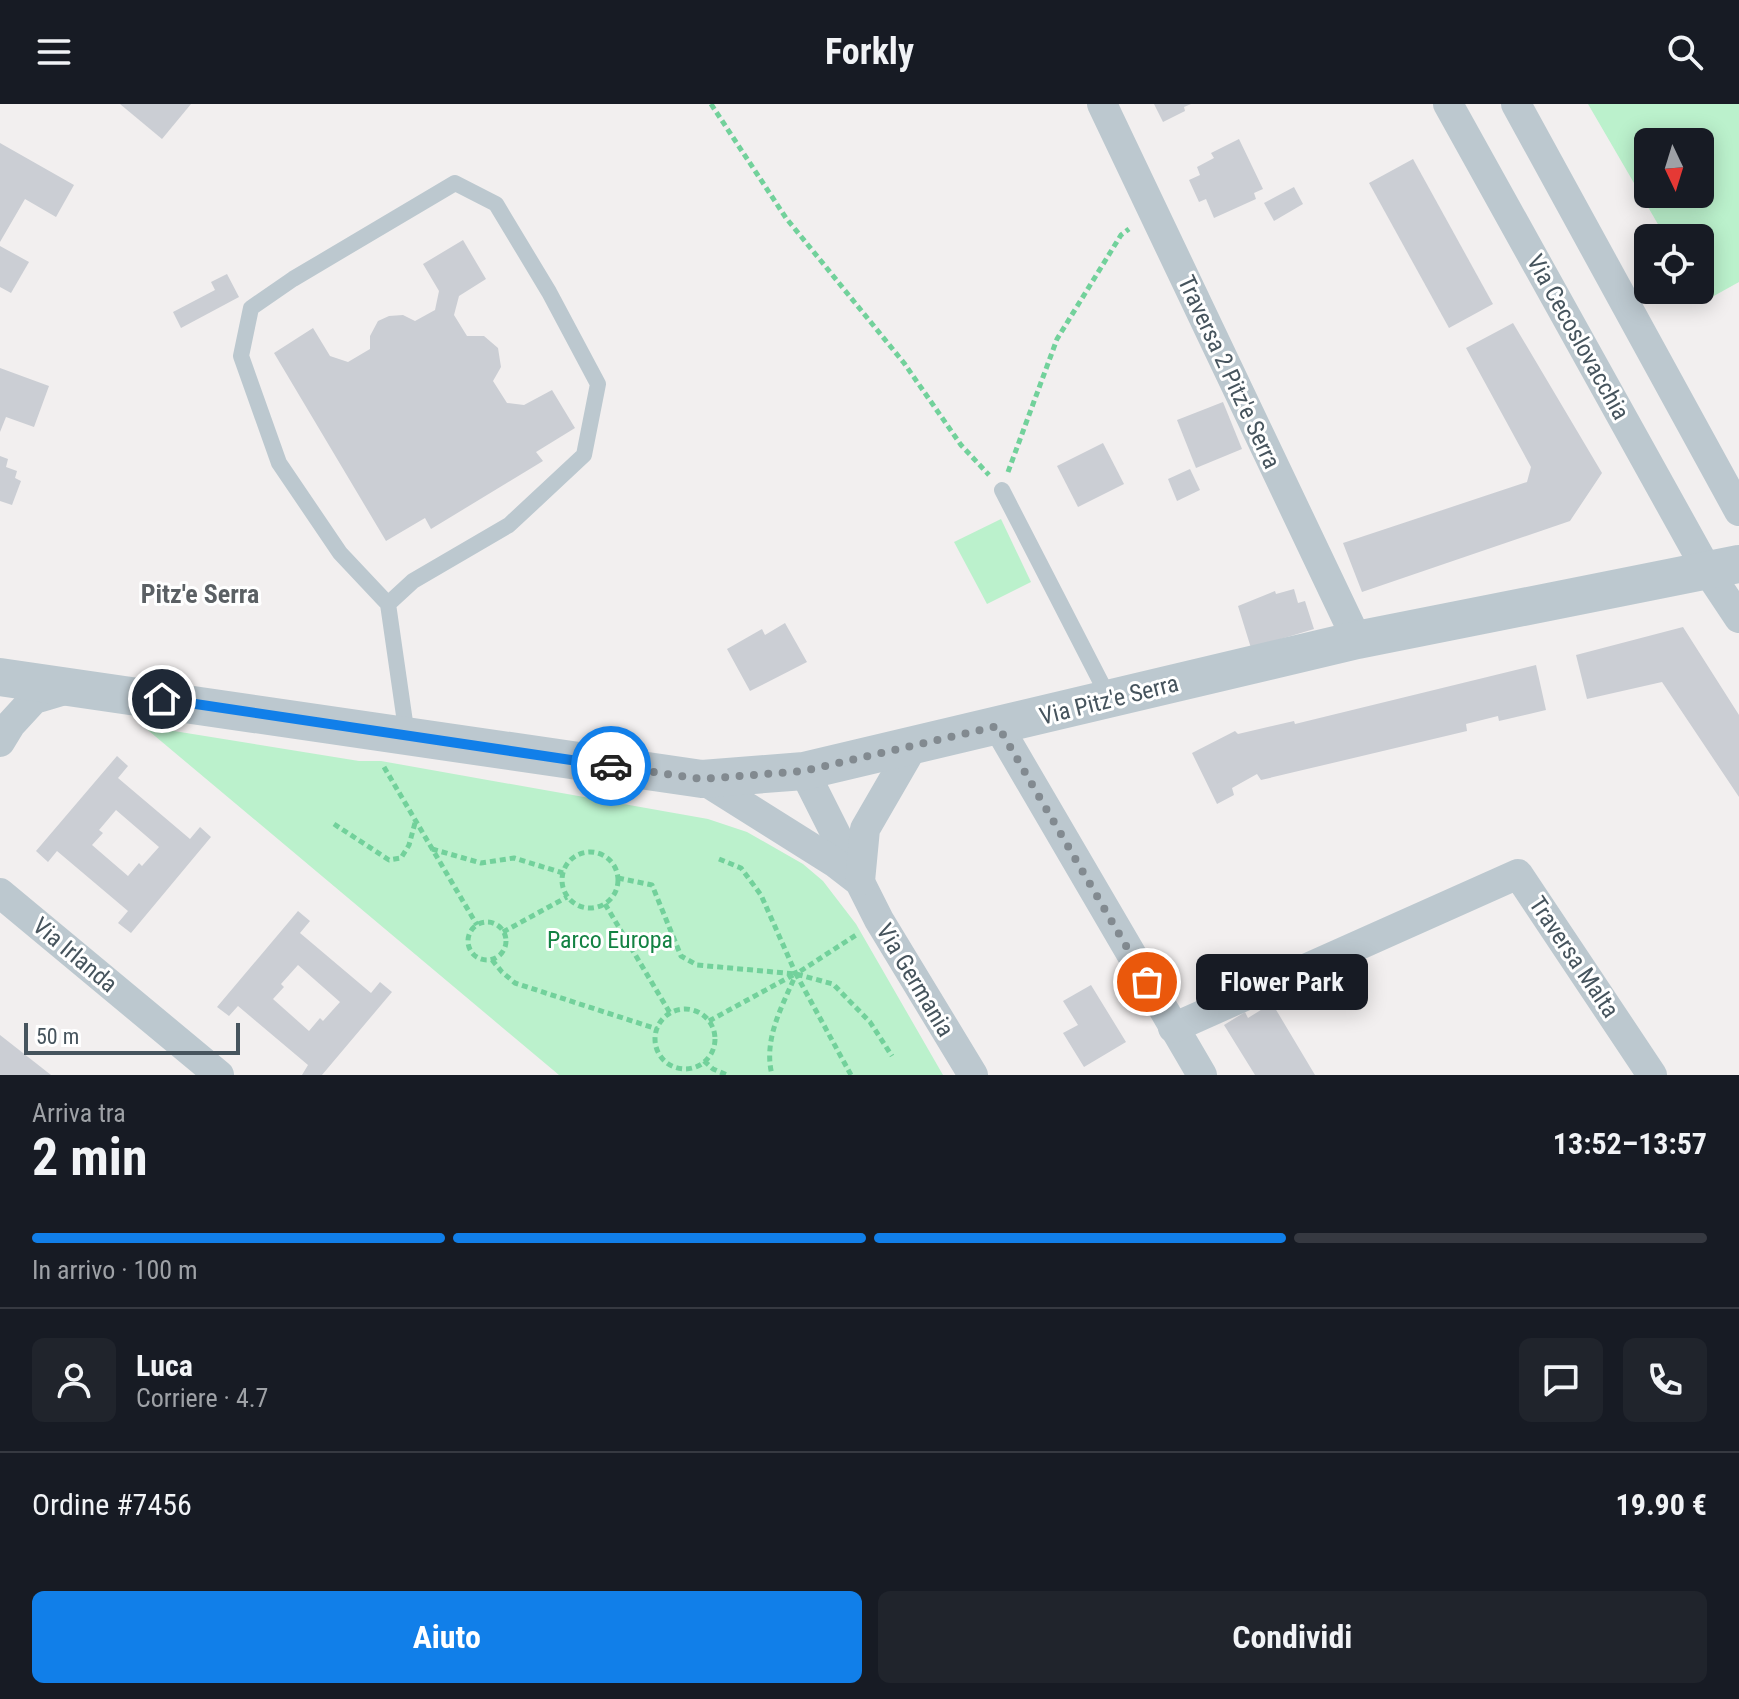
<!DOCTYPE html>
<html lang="it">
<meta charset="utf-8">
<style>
:root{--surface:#171b24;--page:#20242c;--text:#f1f3f6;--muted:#9ea1a6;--line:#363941;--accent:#117fe9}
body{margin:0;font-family:"Roboto Condensed",sans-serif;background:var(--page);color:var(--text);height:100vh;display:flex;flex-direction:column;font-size:30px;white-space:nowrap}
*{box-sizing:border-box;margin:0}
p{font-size:26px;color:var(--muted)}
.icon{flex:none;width:44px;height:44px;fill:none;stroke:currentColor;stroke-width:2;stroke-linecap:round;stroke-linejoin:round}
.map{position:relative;height:971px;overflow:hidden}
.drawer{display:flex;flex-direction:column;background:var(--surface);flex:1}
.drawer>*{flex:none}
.needle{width:52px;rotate:176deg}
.fabs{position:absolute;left:1634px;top:24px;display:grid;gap:16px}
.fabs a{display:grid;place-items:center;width:80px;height:80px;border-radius:12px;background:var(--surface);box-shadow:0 4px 20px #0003;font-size:40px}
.scale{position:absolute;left:24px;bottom:20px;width:216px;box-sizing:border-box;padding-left:8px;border:4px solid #46545d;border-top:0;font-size:22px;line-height:28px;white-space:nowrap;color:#46545d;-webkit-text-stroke:6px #fff;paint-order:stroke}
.pin{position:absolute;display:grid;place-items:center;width:68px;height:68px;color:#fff;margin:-34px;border:4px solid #fff;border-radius:50%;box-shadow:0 2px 8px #0007}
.courier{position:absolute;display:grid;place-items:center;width:80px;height:80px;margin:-40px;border:6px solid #117fe9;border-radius:50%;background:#fff;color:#222;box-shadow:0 2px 10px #0007}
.bubble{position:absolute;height:56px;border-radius:12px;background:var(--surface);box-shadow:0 4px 20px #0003;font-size:26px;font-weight:700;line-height:56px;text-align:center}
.headline em{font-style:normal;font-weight:700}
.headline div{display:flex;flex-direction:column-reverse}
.headline{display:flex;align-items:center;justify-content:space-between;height:136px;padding:0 32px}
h1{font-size:52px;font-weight:700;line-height:60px}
.bar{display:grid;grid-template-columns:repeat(4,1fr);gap:12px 8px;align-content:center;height:96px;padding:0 32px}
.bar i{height:10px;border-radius:6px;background:var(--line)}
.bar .selected{background:var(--accent)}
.bar p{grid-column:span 4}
.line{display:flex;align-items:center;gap:20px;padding:0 32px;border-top:2px solid var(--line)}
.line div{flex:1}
.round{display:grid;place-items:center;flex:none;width:84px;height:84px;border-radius:12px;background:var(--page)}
.action{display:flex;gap:16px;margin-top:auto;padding:16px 32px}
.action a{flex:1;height:92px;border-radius:12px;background:var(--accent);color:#fff;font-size:32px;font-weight:700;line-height:92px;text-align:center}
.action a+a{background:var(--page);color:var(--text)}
header{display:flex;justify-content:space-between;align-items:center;height:104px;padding:0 32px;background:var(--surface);font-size:36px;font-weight:700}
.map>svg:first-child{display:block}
.green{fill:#bbf1cc;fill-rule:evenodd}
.building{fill:#cbced4;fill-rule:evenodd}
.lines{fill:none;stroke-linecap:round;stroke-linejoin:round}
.path{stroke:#72d19b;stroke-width:5;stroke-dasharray:6 4;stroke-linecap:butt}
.service{stroke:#bcc8cf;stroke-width:16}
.minor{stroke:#bcc8cf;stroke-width:30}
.tertiary{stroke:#bcc8cf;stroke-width:38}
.done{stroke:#828a90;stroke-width:8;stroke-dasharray:0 14.4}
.route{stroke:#117fe9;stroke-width:10}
.labels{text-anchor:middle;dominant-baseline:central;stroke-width:6;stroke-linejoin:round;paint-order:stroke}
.street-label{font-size:24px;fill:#46545d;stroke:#fff}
.park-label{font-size:24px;fill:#138243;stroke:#fff}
.neighbourhood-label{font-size:26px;font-weight:bold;fill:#5b6064;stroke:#fff}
</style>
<header><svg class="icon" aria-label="menu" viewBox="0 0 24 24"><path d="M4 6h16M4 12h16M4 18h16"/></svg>Forkly<svg class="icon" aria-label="search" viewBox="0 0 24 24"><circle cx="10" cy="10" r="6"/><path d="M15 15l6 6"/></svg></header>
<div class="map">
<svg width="1739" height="971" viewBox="0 0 1739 971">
<rect width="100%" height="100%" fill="#f2efef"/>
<g class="green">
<path d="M1588,0H1739V178L1703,198L1696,186H1700V134H1666ZM1648,38H1700V90H1648Z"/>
<path d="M1001,415L1031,478L987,500L954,438Z"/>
<path d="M143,622L359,657H381L708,715L747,728L803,760L823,777L856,820L943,971H559Z"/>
</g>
<g class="building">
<path d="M120,0H191L162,35Z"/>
<path d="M1154,0H1191L1184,3L1185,7L1163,18Z"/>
<path d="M1239,35L1263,85L1254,89L1256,95L1214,114L1206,95L1199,98L1189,76L1200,71L1197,63L1214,54L1211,49Z"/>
<path d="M0,39L74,81L56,113L25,95L0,138Z"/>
<path d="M1413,55L1493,200L1449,224L1369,79Z"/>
<path d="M1294,83L1303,100L1274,117L1264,99Z"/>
<path d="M463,136L486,175L459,192L454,211L467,232H484L498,244L501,263L493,277L507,299L524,301L552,286L575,324L536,348L543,357L431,425L425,414L386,437L274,249L313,224L330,252L348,258L370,245V232L378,217L389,212L403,211L415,217L435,206L439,187L423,160Z"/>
<path d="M0,142L29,158L11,189L0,183Z"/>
<path d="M227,170L239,193L181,224L173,208L215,186L211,178Z"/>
<path d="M1513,219L1602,369L1570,417L1362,488L1343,439L1527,378L1531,363L1466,244Z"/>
<path d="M0,264L49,282L34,323L6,313L0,328Z"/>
<path d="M1223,298L1242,345L1196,364L1177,316Z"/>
<path d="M1103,339L1124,380L1078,403L1057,362Z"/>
<path d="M0,352L8,355L6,363L17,367L15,374L21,377L12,401L0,397Z"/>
<path d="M1190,365L1200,386L1177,397L1168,375Z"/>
<path d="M1294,485L1298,499L1305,497L1314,525L1251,544L1238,502L1275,487L1276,490Z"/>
<path d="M785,519L807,558L750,587L727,545L762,525L765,531Z"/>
<path d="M1683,523L1739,611V693L1662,578L1587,595L1576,551Z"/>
<path d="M1536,561L1546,606L1499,617L1498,612L1466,620L1467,627L1261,676L1257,670L1232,684L1234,691L1217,700L1192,649L1235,627L1238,630L1294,617L1295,620Z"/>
<path d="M117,652L128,662L118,674L190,735L200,723L211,733L131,829L118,819L128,807L57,747L48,758L36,747ZM116,706L159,743L142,762L139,759L128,772L92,741L103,729L99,726Z"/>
<path d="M298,807L310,817L300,829L371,889L380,878L392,888L322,971H302L308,961L238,902L229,912L217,903ZM298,861L340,898L323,917L320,914L309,927L273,895L284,883L281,880Z"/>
<path d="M1091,881L1126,938L1084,963L1063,929L1078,921L1063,897Z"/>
<path d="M1272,899L1315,971H1255L1224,921L1245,908L1248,914Z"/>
<path d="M0,931L51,971H0Z"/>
</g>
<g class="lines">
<g class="path">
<path d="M711,0L786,114L904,259L961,341L989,371"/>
<path d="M1008,368L1057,235L1121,131L1129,125"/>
<path d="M384,663L477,821"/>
<path d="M334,720L389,756L401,754L409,741L415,719"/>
<path d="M432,745L481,759L514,754L563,769"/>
<circle cx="590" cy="776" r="28"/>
<path d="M719,755L741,764L761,791L796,870C782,903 763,935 772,971"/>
<path d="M618,774L652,781L681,852L697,861L796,870L833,880L870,918L892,952"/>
<path d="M605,800L670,909"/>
<circle cx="487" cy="837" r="19"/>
<path d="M503,828L567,793"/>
<path d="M492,856L502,868L515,879L657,925"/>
<circle cx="685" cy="935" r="30"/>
<path d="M709,917L795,870"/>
<path d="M704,957L713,965L727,971"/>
<path d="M851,971L796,870L856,831"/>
</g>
<g class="service">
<path d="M1002,386L1109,594"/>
<path d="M388,500L413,477L509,421L584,351L598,280L549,188L496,100L455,79L293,175L251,204L241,252L279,359L340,449L388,500L407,632"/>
</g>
<g class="minor">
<path d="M1102,0L1357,536"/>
<path d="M1448,0L1707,466L1739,514"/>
<path d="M1516,0L1739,407"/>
<path d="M998,622L1202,971"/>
<path d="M0,638L11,620L34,595L71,584"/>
<path d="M804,667L879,816L973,971"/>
<path d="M702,675L834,758L856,775"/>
<path d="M860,777L865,725L913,642"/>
<path d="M0,789L219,971"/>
<path d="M1173,924L1518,770L1652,971"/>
</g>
<path class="tertiary" d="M0,573L702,675L804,667L1357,536L1739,460"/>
</g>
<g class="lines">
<path class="done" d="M611,662L702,675L804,667L998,622L1147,878"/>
<path class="route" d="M162,595L611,662"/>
</g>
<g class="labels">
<g class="street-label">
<text transform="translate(1578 233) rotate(61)">Via Cecoslovacchia</text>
<text transform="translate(1229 268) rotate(65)">Traversa 2 Pitz'e Serra</text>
<text transform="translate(1109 596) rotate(-14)">Via Pitz'e Serra</text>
<text transform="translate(75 851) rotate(40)">Via Irlanda</text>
<text transform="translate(1574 853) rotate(56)">Traversa Malta</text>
<text transform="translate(915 876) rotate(59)">Via Germania</text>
</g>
<g class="park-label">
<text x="610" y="836">Parco Europa</text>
</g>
<g class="neighbourhood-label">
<text x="200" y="490">Pitz'e Serra</text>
</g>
</g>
</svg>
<div class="fabs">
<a><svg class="needle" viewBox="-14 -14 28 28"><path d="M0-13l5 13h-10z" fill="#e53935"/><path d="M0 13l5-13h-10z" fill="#9ea1a6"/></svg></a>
<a><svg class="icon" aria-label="locate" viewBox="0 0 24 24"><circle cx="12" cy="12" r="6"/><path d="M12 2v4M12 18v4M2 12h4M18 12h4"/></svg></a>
</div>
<div class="scale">50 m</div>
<div class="pin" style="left:1147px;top:878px;background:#ea580c"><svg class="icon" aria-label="bag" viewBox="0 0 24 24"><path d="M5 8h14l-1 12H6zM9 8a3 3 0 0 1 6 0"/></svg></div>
<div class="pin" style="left:162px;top:595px;background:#1f2937"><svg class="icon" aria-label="home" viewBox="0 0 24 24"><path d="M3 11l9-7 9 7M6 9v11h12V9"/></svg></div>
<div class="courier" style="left:611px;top:662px"><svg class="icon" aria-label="car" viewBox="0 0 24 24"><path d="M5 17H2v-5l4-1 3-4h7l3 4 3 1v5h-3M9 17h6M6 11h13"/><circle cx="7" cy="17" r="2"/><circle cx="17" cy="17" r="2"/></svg></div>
<div class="bubble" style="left:1196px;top:850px;width:172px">Flower Park</div>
</div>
<section class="drawer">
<div class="headline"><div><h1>2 min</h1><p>Arriva tra</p></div><em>13:52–13:57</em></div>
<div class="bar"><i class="selected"></i><i class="selected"></i><i class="selected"></i><i></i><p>In arrivo · 100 m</p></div>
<div class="line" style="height:144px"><a class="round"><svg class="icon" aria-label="person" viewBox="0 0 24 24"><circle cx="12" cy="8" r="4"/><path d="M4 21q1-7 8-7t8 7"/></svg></a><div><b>Luca</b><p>Corriere · 4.7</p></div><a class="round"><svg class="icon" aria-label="chat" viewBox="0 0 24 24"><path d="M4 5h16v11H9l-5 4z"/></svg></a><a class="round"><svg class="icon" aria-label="phone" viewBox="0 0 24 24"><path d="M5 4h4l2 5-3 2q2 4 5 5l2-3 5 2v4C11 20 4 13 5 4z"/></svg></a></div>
<div class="line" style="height:104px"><div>Ordine #7456</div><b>19.90 €</b></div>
<div class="action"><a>Aiuto</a><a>Condividi</a></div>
</section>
